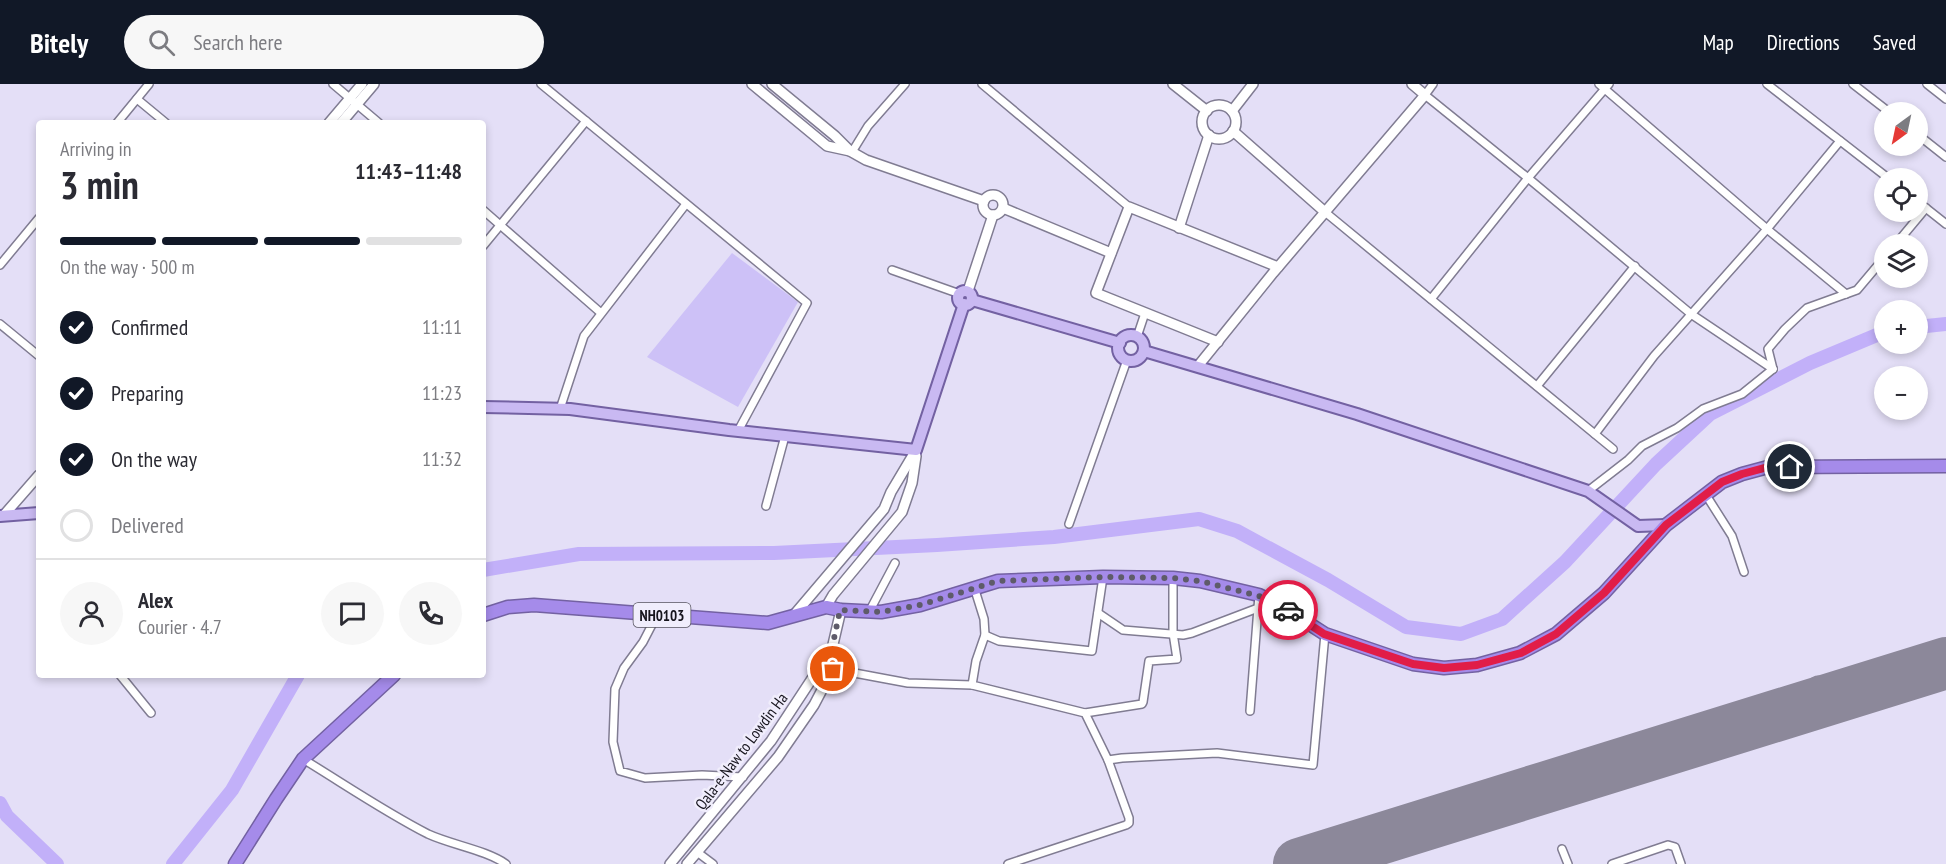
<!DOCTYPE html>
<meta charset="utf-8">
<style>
:root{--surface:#fff;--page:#f7f7f7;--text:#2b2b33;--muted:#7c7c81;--line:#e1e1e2;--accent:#111827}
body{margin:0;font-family:"PT Sans Narrow",sans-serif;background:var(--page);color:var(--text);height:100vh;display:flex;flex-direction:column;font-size:22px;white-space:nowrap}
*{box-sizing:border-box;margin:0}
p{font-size:20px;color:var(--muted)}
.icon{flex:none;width:33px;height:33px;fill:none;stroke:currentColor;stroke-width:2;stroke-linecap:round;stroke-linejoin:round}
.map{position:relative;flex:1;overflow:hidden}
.drawer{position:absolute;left:36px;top:36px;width:450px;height:558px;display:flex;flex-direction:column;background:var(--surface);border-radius:6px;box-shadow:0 3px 9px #0003}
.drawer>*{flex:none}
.needle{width:39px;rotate:213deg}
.fabs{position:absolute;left:1874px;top:18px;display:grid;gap:12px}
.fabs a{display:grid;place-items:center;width:54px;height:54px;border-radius:50%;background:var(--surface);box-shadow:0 3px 9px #0003;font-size:30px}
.pin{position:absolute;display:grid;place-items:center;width:51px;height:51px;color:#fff;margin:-26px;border:3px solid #fff;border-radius:50%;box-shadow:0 2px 6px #0007}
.courier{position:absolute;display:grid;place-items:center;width:60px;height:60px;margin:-30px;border:4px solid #e11d48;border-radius:50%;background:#fff;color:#222;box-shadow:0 2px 8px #0007}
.headline em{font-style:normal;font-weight:800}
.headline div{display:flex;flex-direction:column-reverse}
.headline{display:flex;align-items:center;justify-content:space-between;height:102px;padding:0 24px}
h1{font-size:39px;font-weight:800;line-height:45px}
.bar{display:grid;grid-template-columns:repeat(4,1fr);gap:9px 6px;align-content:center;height:72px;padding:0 24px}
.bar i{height:8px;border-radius:4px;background:var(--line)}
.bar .selected{background:var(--accent)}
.bar p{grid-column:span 4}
.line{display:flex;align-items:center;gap:15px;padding:0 24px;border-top:2px solid var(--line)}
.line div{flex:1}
.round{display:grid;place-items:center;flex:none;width:63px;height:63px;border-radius:32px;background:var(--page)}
ol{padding:0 24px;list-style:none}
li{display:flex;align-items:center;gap:18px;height:66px}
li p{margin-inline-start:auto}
li .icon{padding:6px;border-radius:50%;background:var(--accent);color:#fff;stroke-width:4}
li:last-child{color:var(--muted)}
li i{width:33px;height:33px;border:3px solid var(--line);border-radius:50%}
header{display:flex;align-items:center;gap:36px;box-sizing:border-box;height:84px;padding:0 30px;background:var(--accent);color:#fff}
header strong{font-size:28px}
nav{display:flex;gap:33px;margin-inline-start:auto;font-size:21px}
.search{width:420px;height:54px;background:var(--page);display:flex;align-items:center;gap:15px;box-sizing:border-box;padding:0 21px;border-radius:33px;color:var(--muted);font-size:22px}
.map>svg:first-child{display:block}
.pitch{fill:#cdc1f7}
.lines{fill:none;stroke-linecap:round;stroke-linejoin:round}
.river{stroke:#c2b0f9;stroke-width:14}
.taxiway{stroke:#8c889a;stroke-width:21}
.runway{stroke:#8c889a;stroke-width:52}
.street-casing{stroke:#807c92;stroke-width:10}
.secondary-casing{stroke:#807c92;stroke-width:12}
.primary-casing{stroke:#7361a2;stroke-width:14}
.highway-casing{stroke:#7361a2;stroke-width:15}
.street{stroke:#fff;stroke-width:7}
.secondary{stroke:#fff;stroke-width:9}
.primary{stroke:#c9b9f2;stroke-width:10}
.highway{stroke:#a58bea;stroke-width:12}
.done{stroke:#5e5b69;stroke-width:6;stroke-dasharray:0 10.8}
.route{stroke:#e11d48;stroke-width:8}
.labels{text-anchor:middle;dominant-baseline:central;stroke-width:5;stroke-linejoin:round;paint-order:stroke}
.shield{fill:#f0edfc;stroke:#575560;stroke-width:1.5}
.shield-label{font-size:15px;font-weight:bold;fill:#16141d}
.street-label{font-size:16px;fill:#16141d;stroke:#f0edfc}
</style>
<header>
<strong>Bitely</strong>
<div class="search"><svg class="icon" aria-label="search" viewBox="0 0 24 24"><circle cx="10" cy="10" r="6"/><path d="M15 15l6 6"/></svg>Search here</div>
<nav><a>Map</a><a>Directions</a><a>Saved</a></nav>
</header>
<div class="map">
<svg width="1946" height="780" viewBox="0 0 1946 780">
<rect width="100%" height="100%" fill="#e4dff7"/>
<path class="pitch" d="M732,169L798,218L738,323L647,273Z"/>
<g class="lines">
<g class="river">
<path d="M1917,243L1946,240"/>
<path d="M483,486L579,470L774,469L937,461L1054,453L1199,435L1237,447L1328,496L1406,543L1461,550L1502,535L1565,478L1656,380L1710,330L1810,279L1884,248"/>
<path d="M0,719L7,732L57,780"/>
<path d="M173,780L232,706L298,591"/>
</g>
<g class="taxiway">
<path d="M1891,596L1895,610"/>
<path d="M1818,602L1822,617"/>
</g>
<path class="runway" d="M1299,780L1946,579"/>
<g class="street-casing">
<g id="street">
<path d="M333,0L379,39"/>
<path d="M541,0L807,219L738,347"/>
<path d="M982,0L1129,123"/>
<path d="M1433,0L1425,11L1528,94L1691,230L1773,285"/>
<path d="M1599,0L1767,145L1846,210"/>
<path d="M1767,0L1888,94"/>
<path d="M1853,0L1889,28"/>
<path d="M1927,0L1946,15"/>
<path d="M137,15L166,39"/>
<path d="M117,39L149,0"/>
<path d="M1917,50L1946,73"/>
<path d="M852,68L868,42L905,0"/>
<path d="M1917,117L1946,140"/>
<path d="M483,126L601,229"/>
<path d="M1325,128L1613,365"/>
<path d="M1896,160L1926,124"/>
<path d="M483,162L586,37"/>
<path d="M0,181L39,134"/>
<path d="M892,186L960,210"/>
<path d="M1431,215L1528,94L1609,0"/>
<path d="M0,240L39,272"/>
<path d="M1137,253L1145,229"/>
<path d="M1773,285L1768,265L1785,245L1807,224L1857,206L1884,174"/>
<path d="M1537,302L1635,182"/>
<path d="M560,325L584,252L686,120"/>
<path d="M1595,350L1654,272L1767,145L1840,57"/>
<path d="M1588,407L1628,376L1642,362L1677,344L1703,325L1742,310L1773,285"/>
<path d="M1706,411L1732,452L1744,488"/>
<path d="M766,422L785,352"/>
<path d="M1069,440L1127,276"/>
<path d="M974,503L984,535L985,551L976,577L972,601L1085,629L1108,676L1129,734V739L1126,741L1008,780"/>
<path d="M869,528L895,479"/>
<path d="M1098,529L1123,546L1183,551L1192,549L1258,524"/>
<path d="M657,531L643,558L624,584L615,605L613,658L620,687L645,694L702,691L743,693"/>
<path d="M985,551L999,557L1092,567L1103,493"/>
<path d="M833,585L908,599L972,601"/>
<path d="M120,591L151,629"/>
<path d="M1250,627L1259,511"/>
<path d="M1085,629L1142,620L1143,618L1149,577L1177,575L1173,549V494"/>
<path d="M303,675C344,700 385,728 428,750C452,761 486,766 506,780"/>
<path d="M1108,676L1122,674L1217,669L1313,681L1325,550"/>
<path d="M1562,765L1568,780"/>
<path d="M697,768L713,780"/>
<path d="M1612,780L1668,761L1675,763L1681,780"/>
</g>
</g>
<g class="secondary-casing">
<g id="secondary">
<path d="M752,0L827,62L850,67L866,76L984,117"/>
<path d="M772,0L835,52L850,67"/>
<path d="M1173,0L1207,27"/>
<circle cx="1219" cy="38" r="17"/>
<path d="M1232,27L1253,0"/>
<path d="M329,39L362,0"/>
<path d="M341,39L374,0"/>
<path d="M1233,47L1325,128"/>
<circle cx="993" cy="121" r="10"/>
<path d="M1003,124L1111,169"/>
<path d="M1179,144L1209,51"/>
<path d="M968,207L993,131"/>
<path d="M1218,258L1096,209L1129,123L1278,183"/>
<path d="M1198,282L1273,189L1425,11L1412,0"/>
<path d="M4,431L39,391"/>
<path d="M826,523L833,511L902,428L912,399L916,372"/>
<path d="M794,531L884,425L891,408L916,366"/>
<path d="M670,780L771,657L821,581L831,569"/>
<path d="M687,780L778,673L814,621L833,585L831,569L841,526"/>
</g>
</g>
<g class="primary-casing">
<g id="primary">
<circle cx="965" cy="214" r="7"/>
<path d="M972,216L1120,259"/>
<circle cx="1131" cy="264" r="13"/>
<path d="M1144,267L1357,330L1588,407L1638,442L1666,441"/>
<path d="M483,323L570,325L729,346L916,366L964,220"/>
<path d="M0,432L39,429"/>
</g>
</g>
<g class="highway-casing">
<g id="highway">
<path d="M483,531L508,523L534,521L768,539L826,523L841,526L881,528L920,521L998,497L1103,493L1173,494L1200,497L1259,511L1283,523L1325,550L1413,580L1444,584L1477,581L1520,569L1556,550L1604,509L1666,441L1722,398L1742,390L1768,383L1946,382"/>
<path d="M235,780L276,715L303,675L394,591"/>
</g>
</g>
<use href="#street" class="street"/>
<use href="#secondary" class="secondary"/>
<use href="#primary" class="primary"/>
<use href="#highway" class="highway"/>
</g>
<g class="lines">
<path class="done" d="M833,585L831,569L840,526L880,528L920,521L998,497L1103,493L1173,494L1200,497L1259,512L1288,526"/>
<path class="route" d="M1288,526L1324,550L1413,580L1444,584L1477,581L1521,569L1556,550L1604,509L1666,441L1722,398L1742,390L1768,383H1790"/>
</g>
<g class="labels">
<rect class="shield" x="633.5" y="519" width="57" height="24" rx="4.5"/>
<g class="shield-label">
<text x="662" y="531">NH0103</text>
</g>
<g class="street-label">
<text transform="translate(741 667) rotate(-53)">Qala-e-Naw to Lowdin Ha</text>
</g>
</g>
</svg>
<div class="fabs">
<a><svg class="needle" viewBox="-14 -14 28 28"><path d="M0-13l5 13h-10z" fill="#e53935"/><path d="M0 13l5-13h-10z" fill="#7c7c81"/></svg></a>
<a><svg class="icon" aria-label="locate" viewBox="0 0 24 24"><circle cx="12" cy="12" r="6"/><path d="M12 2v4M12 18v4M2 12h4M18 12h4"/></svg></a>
<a><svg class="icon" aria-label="layers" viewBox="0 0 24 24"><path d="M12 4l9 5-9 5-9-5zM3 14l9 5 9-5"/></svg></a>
<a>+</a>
<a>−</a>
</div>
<div class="pin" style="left:833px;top:585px;background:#ea580c"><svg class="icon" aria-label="bag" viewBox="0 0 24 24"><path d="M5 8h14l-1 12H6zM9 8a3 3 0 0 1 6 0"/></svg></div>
<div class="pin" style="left:1790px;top:383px;background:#1f2937"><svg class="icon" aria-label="home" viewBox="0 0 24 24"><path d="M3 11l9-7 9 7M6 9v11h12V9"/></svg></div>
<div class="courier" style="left:1288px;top:526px"><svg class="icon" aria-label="car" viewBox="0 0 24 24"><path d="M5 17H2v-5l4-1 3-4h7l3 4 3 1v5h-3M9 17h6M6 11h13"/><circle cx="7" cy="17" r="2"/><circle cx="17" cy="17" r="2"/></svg></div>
<section class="drawer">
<div class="headline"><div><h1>3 min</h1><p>Arriving in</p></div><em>11:43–11:48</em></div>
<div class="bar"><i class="selected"></i><i class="selected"></i><i class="selected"></i><i></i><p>On the way · 500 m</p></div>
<ol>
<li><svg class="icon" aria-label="check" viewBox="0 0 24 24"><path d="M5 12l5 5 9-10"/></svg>Confirmed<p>11:11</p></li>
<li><svg class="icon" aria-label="check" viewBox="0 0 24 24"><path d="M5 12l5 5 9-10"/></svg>Preparing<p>11:23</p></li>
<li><svg class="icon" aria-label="check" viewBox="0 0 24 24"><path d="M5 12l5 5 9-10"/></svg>On the way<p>11:32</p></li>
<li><i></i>Delivered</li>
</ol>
<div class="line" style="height:108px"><a class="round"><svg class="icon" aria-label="person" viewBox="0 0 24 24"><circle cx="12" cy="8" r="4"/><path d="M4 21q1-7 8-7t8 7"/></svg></a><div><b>Alex</b><p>Courier · 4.7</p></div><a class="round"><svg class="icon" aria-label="chat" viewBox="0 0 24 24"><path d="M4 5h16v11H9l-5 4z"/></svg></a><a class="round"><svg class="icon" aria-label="phone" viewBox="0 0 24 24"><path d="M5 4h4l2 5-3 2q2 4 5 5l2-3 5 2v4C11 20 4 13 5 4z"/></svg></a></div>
</section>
</div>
